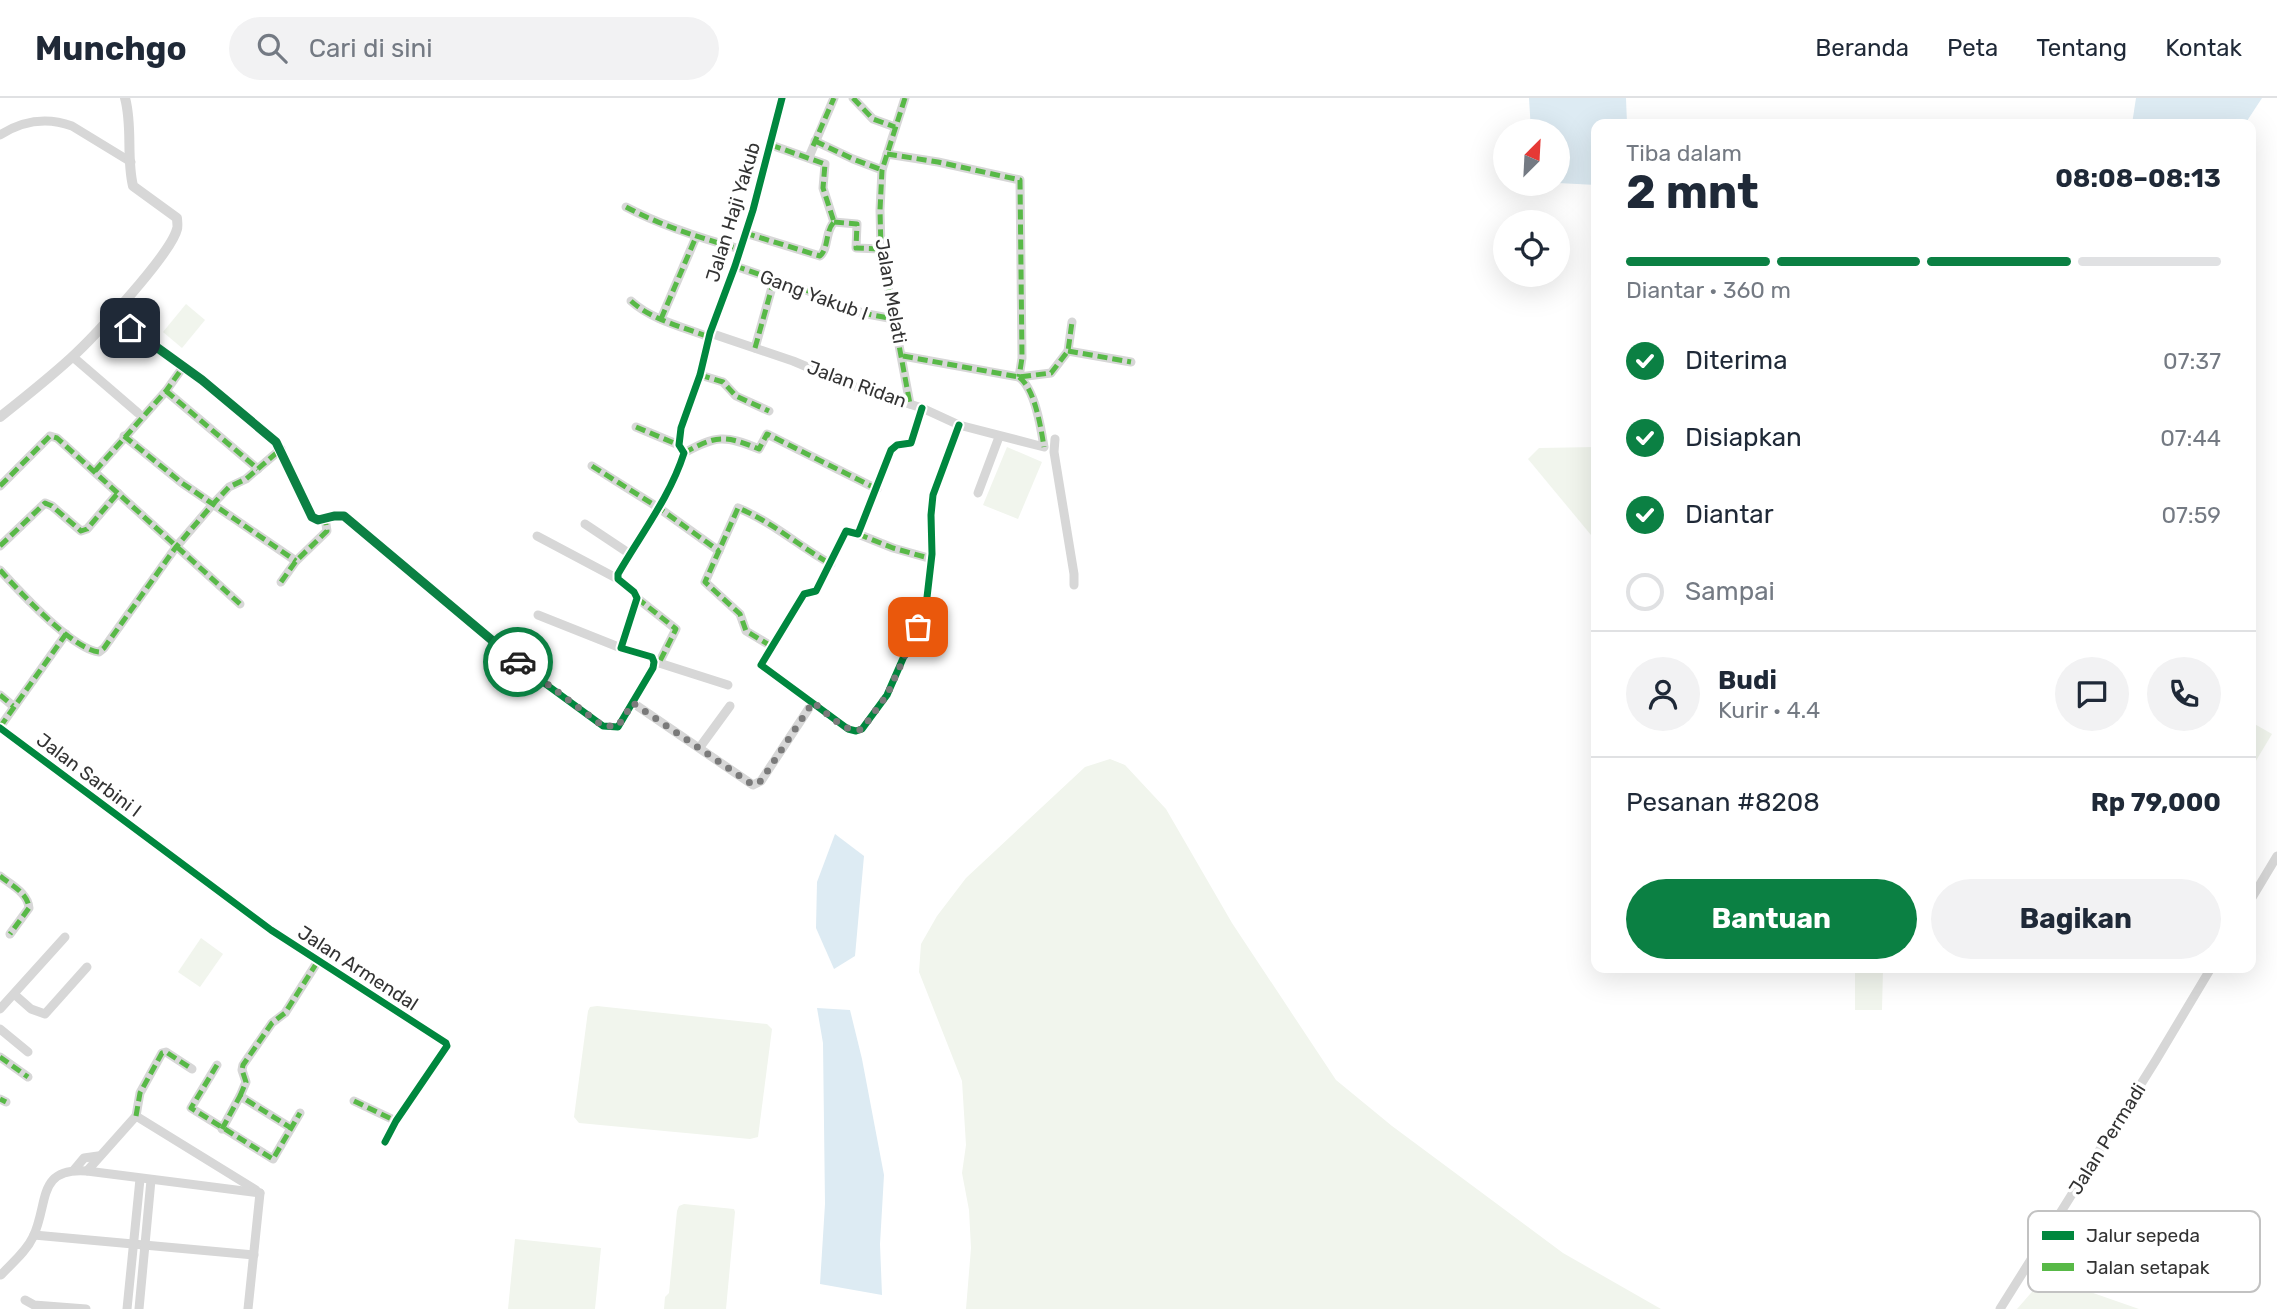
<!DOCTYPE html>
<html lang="id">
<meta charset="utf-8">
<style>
:root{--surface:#fff;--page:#f2f2f3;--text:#1f2937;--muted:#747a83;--line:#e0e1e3;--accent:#0b8043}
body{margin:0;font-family:Rubik,sans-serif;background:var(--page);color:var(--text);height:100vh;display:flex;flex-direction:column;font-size:26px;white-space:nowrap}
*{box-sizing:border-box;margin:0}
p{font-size:23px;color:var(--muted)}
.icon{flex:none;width:38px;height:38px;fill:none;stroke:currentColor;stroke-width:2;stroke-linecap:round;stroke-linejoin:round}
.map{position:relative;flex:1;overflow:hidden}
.sheet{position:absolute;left:1591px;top:21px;width:665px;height:854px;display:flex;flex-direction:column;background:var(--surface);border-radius:14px;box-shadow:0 7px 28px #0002}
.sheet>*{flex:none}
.needle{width:46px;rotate:24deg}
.controls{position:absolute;left:1493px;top:21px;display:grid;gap:14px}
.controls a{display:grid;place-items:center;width:77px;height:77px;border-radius:50%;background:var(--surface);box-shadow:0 7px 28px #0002;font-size:35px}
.pin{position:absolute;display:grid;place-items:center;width:60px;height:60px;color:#fff;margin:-30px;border-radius:14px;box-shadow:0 4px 10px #0006}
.courier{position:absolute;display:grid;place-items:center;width:70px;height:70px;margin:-35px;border:5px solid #0b8043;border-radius:50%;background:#fff;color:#222;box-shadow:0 2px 9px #0007}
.summary em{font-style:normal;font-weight:700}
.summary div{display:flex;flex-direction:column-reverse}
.summary{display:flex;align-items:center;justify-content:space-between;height:119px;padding:0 35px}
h1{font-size:46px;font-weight:700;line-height:52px}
.bar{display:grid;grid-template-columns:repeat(4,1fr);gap:10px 7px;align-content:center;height:84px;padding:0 35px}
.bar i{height:9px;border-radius:5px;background:var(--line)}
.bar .current{background:var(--accent)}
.bar p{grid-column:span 4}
.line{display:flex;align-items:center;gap:18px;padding:0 35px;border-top:2px solid var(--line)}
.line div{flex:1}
.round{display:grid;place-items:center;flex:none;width:74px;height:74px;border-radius:37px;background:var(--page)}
ol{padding:0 35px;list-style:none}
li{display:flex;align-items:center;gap:21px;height:77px}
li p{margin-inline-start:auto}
li .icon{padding:7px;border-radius:50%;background:var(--accent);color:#fff;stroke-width:4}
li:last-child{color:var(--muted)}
li i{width:38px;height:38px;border:4px solid var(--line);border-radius:50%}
.button{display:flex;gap:14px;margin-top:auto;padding:14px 35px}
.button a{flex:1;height:80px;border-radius:42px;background:var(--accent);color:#fff;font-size:28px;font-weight:700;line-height:80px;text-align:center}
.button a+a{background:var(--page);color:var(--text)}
header{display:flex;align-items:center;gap:42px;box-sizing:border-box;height:98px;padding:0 35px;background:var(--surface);border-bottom:2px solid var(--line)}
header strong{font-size:33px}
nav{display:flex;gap:38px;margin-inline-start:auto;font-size:24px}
.search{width:490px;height:63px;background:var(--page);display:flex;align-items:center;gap:18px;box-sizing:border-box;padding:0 24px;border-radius:38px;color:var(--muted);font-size:26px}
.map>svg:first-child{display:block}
.green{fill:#f1f5ed}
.water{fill:#ddebf3}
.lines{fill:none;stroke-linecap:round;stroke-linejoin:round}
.minor{stroke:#d7d7d7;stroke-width:9}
.tertiary{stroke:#d7d7d7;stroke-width:10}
.quiet{stroke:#58b947;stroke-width:5;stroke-dasharray:10 5;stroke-linecap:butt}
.cycleway-casing{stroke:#fff;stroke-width:11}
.cycleway{stroke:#00873e;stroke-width:7}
.done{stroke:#7a7a7a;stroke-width:7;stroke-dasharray:0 12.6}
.route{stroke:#0b8043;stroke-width:9}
.labels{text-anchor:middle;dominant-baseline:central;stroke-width:7;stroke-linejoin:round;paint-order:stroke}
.street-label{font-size:19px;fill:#333;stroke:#fff}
.key{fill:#fff;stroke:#c2c2c2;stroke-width:2}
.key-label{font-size:19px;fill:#333}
</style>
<header>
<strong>Munchgo</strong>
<div class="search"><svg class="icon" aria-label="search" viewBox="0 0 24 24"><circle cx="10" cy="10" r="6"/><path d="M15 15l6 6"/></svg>Cari di sini</div>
<nav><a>Beranda</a><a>Peta</a><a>Tentang</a><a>Kontak</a></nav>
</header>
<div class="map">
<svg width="2277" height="1211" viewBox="0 0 2277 1211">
<rect width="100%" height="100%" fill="#fff"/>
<g class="green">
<path d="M186,206L205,222L182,250L163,234Z"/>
<path d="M1007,349L1042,364L1018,421L983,407Z"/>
<path d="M1596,349V443L1528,361L1539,350Z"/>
<path d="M2251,624L2272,636L2251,671Z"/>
<path d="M1110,661L1125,667L1166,711L1232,825L1336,982L1392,1028L1563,1155L1661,1211H966L971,1150L969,1112L962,1075L966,1047L962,983L919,874L921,846L937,818L966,780L1085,669Z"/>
<path d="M201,840L223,856L200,889L178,874Z"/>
<path d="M1855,870H1883L1882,912H1855Z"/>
<path d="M597,908L767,926L772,931L758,1039L750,1041L579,1025L574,1019L588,913L590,909Z"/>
<path d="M684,1106L734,1111L735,1114L726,1211H664L665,1199L669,1195L677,1113L679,1108Z"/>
<path d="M515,1141L601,1150L595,1211H508Z"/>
<path d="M2053,1181L2139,1211H2017L2037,1188Z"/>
</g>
<g class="water">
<path d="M1529,0H1626L1627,26H1596V87L1558,85V33H1531Z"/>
<path d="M2136,0H2262L2245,26H2132Z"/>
<path d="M835,736L864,758L855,858L834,871L816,830L817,784Z"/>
<path d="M817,910L850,912L862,961L884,1077L880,1146L882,1197L820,1186L825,1106L823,945Z"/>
</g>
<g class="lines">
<g class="minor">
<path d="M853,0L873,21L895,29"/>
<path d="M905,0L882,72L880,112L881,151L910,306"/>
<path d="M0,37C22,23 47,19 72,28L131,64"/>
<path d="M815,43L853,61L882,72"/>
<path d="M771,47L825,66L823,90L834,124"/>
<path d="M887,56L938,64L1020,82L1022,260L1019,279"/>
<path d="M809,59L834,0"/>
<path d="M626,109C662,128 700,140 740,151"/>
<path d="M834,124L857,126L856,150L881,151"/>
<path d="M745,135L820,158C829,150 825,133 834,124"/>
<path d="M735,168L820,197L862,215L894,221"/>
<path d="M631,203C652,222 683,229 709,239"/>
<path d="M111,217L202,282L276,344L312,419C322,425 333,416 344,418L536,579L603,628L618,629L653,570L654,564L652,559L621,550L637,500L634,494L618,481V476C641,436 670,399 684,355L679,347L681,330L700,277L710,235L735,168L753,112L782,0"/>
<path d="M661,221L696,139"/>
<path d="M710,235L793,263L853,288L922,310L959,327L1044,349C1041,330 1035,291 1019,279"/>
<path d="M755,250L774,182"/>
<path d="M1068,253L1131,264"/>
<path d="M903,258L1019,279L1051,275L1068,253L1072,224"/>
<path d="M73,259L138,315"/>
<path d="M700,277L723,284L736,298L769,313"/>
<path d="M166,293L258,371"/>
<path d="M922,310L911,345L897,347L891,352L858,436L846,433L816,493L804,496L761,567L848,631L856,633L862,631L887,597L926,508L932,456L931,417L933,397L959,327"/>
<path d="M636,329L679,347"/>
<path d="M124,338L182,385L296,463"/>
<path d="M1055,341L1054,354L1074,476V487"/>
<path d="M684,355C716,337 725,337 759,351L767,336L877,391"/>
<path d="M592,368L659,410L719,453"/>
<path d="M95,373L166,293L183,269"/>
<path d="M0,388L50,338L57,340L240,506"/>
<path d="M978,395L999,339"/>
<path d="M585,426L630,456"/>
<path d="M858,436L893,450L932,461"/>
<path d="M537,438L618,481"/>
<path d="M0,448L45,405L52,408L81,433L87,431L118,395"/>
<path d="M0,472C19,493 72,551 99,554L104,550L176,449L213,406L229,389L246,381L281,351"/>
<path d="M281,484L296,463L327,433L325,420"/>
<path d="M637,500L676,531L659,565"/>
<path d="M538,517L621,550"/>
<path d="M771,548L746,533L740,516L705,484L738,410C771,423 800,449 831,466"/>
<path d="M656,564L728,587"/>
<path d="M0,597L13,608"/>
<path d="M633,605L753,687L761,683L813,604"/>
<path d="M0,629L66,536"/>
<path d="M0,630L271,832L446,945L447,948L396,1023L385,1044"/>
<path d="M700,649L730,608"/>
<path d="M0,778C11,787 28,795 29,810L10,836"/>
<path d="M2250,803L2277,758"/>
<path d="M14,896L31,911L45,916L87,869"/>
<path d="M0,911L65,839"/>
<path d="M0,931L28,954"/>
<path d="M0,959L28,979"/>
<path d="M217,967L191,1010L273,1061L300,1015"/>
<path d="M240,998L246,984L242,972L243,967L272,925L285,915L318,863"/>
<path d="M0,1001L6,1004"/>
<path d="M354,1003L396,1023"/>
<path d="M136,1018L256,1092"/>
<path d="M136,1018L140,995L162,955L166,954L192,971"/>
<path d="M222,1031L240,998L291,1030"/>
<path d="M74,1072L84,1060L98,1058"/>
<path d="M87,1073L136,1018"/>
<path d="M34,1137L254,1157"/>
<path d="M1,1177C12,1165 26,1154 33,1139C49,1106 36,1069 87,1073L260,1095"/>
<path d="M25,1202L34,1207L86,1211"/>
<path d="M127,1211L140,1081"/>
<path d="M139,1211L151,1082"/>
<path d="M248,1211L260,1095"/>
<path d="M2000,1211L2156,962L2211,870"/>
</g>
<path class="tertiary" d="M0,319C24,300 48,281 71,260C93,240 171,156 177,131C178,129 177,122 177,120L133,88C126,59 133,29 125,0"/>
<g class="quiet">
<path d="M853,0L873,21L895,29"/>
<path d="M905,0L882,72L880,112L881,151L910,306"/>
<path d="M815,43L853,61L882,72"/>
<path d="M771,47L825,66L823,90L834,124"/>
<path d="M813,48L834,0"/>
<path d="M887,56L938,64L1020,82L1022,260L1019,279"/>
<path d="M626,109C662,128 700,140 740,151"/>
<path d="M834,124L857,126L856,150L881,151"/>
<path d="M745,135L820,158C829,150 825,133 834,124"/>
<path d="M735,168L820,197L862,215L894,221"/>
<path d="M631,203C652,222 683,229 709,239"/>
<path d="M661,221L696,139"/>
<path d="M755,250L774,182"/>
<path d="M1068,253L1131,264"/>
<path d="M903,258L1019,279L1051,275L1068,253L1072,224"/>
<path d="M700,277L723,284L736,298L769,313"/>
<path d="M1019,279C1035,291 1041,330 1044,349"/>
<path d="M166,293L258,371"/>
<path d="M636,329L679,347"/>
<path d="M124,338L182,385L296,463"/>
<path d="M684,355C716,337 725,337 759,351L767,336L877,391"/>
<path d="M592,368L659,410L719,453"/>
<path d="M95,373L166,293L183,269"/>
<path d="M0,388L50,338L57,340L240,506"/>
<path d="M858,436L893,450L932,461"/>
<path d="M0,448L45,405L52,408L81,433L87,431L118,395"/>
<path d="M0,472C19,493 72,551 99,554L104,550L176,449L213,406L229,389L246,381L281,351"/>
<path d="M281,484L296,463L327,433L325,420"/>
<path d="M637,500L676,531L659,565"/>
<path d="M771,548L746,533L740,516L705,484L738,410C771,423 800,449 831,466"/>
<path d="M0,597L13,608"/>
<path d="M0,629L66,536"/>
<path d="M0,778C11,787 28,795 29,810L10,836"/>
<path d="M0,959L28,979"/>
<path d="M217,967L191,1010L273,1061L300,1015"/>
<path d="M240,998L246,984L242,972L243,967L272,925L285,915L318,863"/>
<path d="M0,1001L6,1004"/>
<path d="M354,1003L396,1023"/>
<path d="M136,1018L140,995L162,955L166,954L192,971"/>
<path d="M222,1031L240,998L291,1030"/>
</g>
<g class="cycleway-casing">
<g id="cycleway">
<path d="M111,217L202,282L276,344L312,419C322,425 333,416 344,418L536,579L603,628L618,629L653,570L654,564L652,559L621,550L637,500L634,494L618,481V476C641,436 670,399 684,355L679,347L681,330L700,277L710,235L735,168L753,112L782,0"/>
<path d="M922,310L911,345L897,347L891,352L858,436L846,433L816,493L804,496L761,567L848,631L856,633L862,631L887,597L926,508L932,456L931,417L933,397L959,327"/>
<path d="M0,630L271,832L446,945L447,948L396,1023L385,1044"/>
</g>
</g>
<use href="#cycleway" class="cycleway"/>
</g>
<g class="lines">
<path class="done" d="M518,564L603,628H618L633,605L753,687L761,683L813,604C825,613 846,637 862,631L887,597L918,529"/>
<path class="route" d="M130,230L202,282L276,344L312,419L318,422L334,418H344L518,564"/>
</g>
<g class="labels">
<g class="street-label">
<text transform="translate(733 114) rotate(-73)">Jalan Haji Yakub</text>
<text transform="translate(891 193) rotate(80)">Jalan Melati</text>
<text transform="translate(814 197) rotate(20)">Gang Yakub I</text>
<text transform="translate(857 286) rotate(20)">Jalan Ridan</text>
<text transform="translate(89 677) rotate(37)">Jalan Sarbini I</text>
<text transform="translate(358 870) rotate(33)">Jalan Armendal</text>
<text transform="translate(2107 1041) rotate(-58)">Jalan Permadi</text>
</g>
</g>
<rect x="2028" y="1113" width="232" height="81" rx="10" class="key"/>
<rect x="2042" y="1133" width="32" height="9" fill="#00873e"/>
<rect x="2042" y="1165" width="32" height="8" fill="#58b947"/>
<g class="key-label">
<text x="2086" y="1144">Jalur sepeda</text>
<text x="2086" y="1176">Jalan setapak</text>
</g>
</svg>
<div class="controls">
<a><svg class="needle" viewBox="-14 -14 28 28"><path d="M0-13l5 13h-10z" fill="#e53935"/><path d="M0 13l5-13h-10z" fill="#747a83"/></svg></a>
<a><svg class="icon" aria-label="locate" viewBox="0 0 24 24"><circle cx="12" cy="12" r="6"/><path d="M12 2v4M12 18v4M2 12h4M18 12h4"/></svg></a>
</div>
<div class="pin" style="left:918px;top:529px;background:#ea580c"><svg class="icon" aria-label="bag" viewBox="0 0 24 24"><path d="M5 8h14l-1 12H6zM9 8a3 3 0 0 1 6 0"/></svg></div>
<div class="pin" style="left:130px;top:230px;background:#1f2937"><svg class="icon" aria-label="home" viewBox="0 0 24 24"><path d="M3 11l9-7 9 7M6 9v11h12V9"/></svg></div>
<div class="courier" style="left:518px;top:564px"><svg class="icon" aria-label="car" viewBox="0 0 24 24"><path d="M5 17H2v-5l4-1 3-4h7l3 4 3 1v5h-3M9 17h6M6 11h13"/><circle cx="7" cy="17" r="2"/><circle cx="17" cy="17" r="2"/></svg></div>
<section class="sheet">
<div class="summary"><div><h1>2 mnt</h1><p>Tiba dalam</p></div><em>08:08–08:13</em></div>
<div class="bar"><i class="current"></i><i class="current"></i><i class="current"></i><i></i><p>Diantar · 360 m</p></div>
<ol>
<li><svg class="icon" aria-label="check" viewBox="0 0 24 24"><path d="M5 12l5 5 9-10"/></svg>Diterima<p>07:37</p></li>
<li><svg class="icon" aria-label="check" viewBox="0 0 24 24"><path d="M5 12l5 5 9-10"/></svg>Disiapkan<p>07:44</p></li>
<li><svg class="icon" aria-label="check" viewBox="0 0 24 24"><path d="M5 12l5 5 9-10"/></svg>Diantar<p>07:59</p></li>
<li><i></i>Sampai</li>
</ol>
<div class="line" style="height:126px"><a class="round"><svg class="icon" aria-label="person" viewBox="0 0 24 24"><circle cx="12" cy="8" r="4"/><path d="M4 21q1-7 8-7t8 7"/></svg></a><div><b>Budi</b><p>Kurir · 4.4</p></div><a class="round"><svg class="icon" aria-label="chat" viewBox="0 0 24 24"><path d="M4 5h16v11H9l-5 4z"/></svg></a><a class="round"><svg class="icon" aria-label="phone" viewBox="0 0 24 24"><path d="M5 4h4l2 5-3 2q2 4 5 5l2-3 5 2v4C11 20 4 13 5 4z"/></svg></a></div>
<div class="line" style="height:91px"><div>Pesanan #8208</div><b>Rp 79,000</b></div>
<div class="button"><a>Bantuan</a><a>Bagikan</a></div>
</section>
</div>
